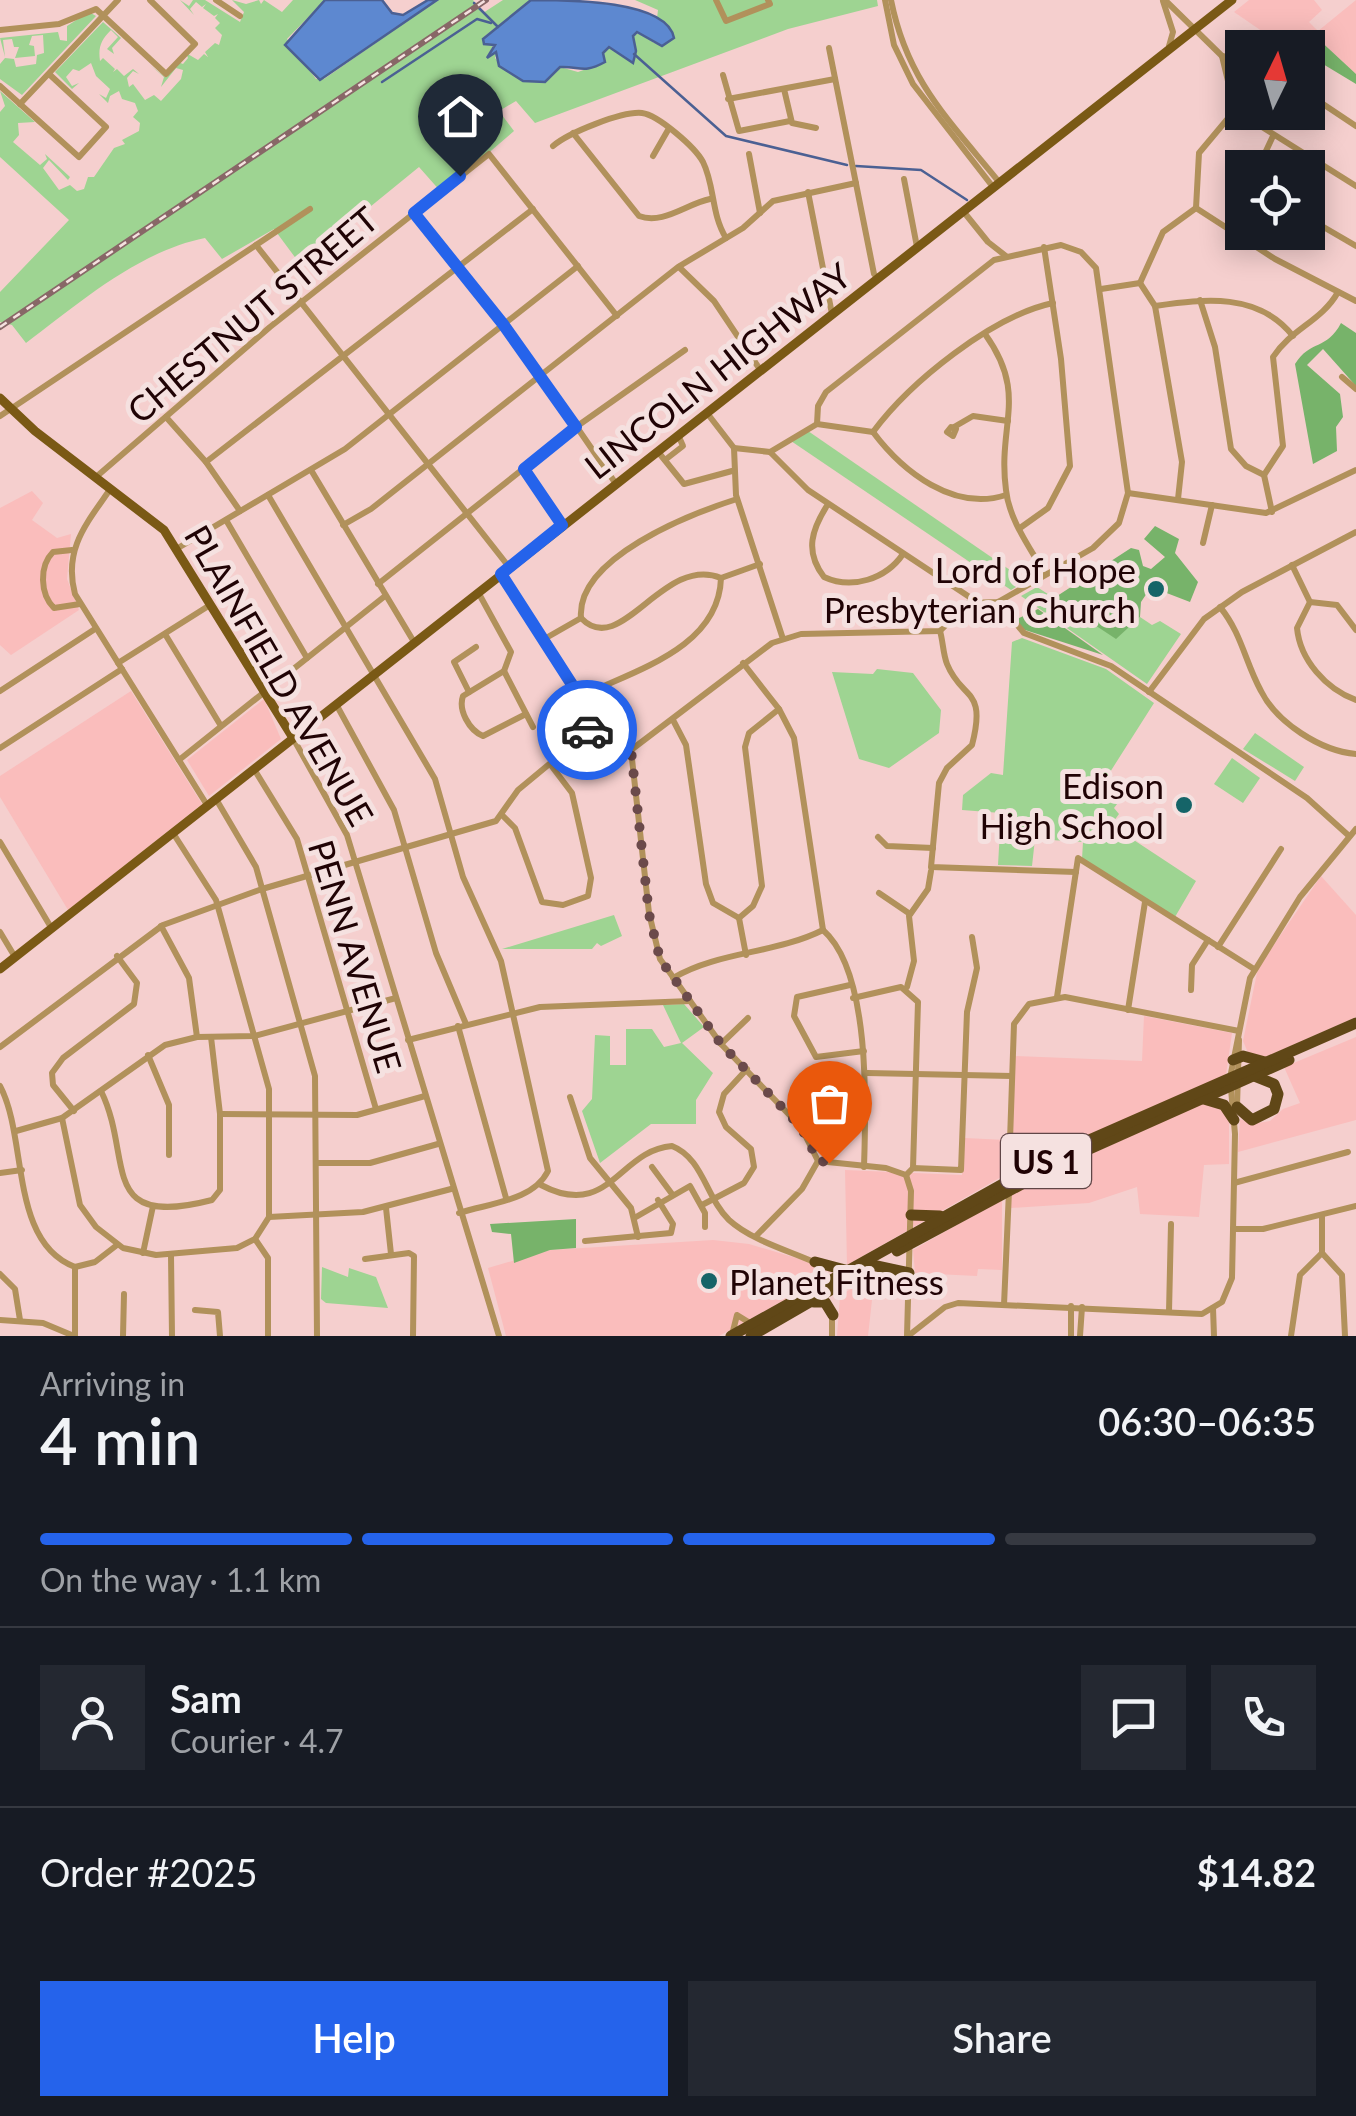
<!DOCTYPE html>
<meta charset="utf-8">
<style>
:root{--surface:#171b24;--page:#242831;--text:#f1f3f6;--muted:#9ea1a6;--line:#363941;--accent:#2563eb}
body{margin:0;font-family:Lato,sans-serif;background:var(--page);color:var(--text);height:100vh;display:flex;flex-direction:column;font-size:38px;white-space:nowrap}
*{box-sizing:border-box;margin:0}
p{font-size:32px;color:var(--muted)}
.icon{flex:none;width:55px;height:55px;fill:none;stroke:currentColor;stroke-width:2;stroke-linecap:round;stroke-linejoin:round}
.map{position:relative;height:1336px;overflow:hidden}
.sheet{display:flex;flex-direction:column;background:var(--surface);flex:1}
.sheet>*{flex:none}
.needle{width:65px;rotate:5deg}
.buttons{position:absolute;left:1225px;top:30px;display:grid;gap:20px}
.buttons a{display:grid;place-items:center;width:100px;height:100px;border-radius:0px;background:var(--surface);box-shadow:0 5px 25px #0003;font-size:50px}
.pin{position:absolute;display:grid;place-items:center;width:85px;height:85px;color:#fff;margin:-102px -42px;border-radius:50% 50% 50% 0;rotate:-45deg;box-shadow:0 0 10px #0007}
.pin .icon{rotate:45deg}
.courier{position:absolute;display:grid;place-items:center;width:100px;height:100px;margin:-50px;border:8px solid #2563eb;border-radius:50%;background:#fff;color:#222;box-shadow:0 2px 12px #0007}
.headline em{font-style:normal;font-weight:600}
.headline div{display:flex;flex-direction:column-reverse}
.headline{display:flex;align-items:center;justify-content:space-between;height:170px;padding:0 40px}
h1{font-size:65px;font-weight:600;line-height:75px}
.bar{display:grid;grid-template-columns:repeat(4,1fr);gap:15px 10px;align-content:center;height:120px;padding:0 40px}
.bar i{height:12px;border-radius:8px;background:var(--line)}
.bar .current{background:var(--accent)}
.bar p{grid-column:span 4}
.line{display:flex;align-items:center;gap:25px;padding:0 40px;border-top:2px solid var(--line)}
.line div{flex:1}
.round{display:grid;place-items:center;flex:none;width:105px;height:105px;border-radius:0px;background:var(--page)}
.cta{display:flex;gap:20px;margin-top:auto;padding:20px 40px}
.cta a{flex:1;height:115px;border-radius:0px;background:var(--accent);color:#fff;font-size:40px;font-weight:600;line-height:115px;text-align:center}
.cta a+a{background:var(--page);color:var(--text)}
.map>svg:first-child{display:block}
.built{fill:#fabdbc}
.green{fill:#9ed492}
.forest{fill:#77b36a}
.water{fill:#5d88d0;stroke:#4b6093;stroke-width:2.5}
.lines{fill:none;stroke-linecap:round;stroke-linejoin:round}
.stream{stroke:#4b6093;stroke-width:2.5}
.minor{stroke:#b1915b;stroke-width:6}
.major{stroke:#7a5915;stroke-width:9}
.highway{stroke:#604717;stroke-width:11}
.rail-casing{stroke:#886767;stroke-width:6}
.rail{stroke:#f5e1e0;stroke-width:2.5;stroke-dasharray:8;stroke-linecap:butt}
.done{stroke:#6b4a4b;stroke-width:10;stroke-dasharray:0 18}
.route{stroke:#2563eb;stroke-width:12}
.poi-dot{fill:#156468;stroke:#f5e1e0;stroke-width:4}
.labels{text-anchor:middle;dominant-baseline:central;stroke-width:10;stroke-linejoin:round;paint-order:stroke}
.shield{fill:#f5e1e0;stroke:#604647;stroke-width:2.5}
.shield-label{font-size:32px;font-weight:bold;fill:#200305}
.street-label{font-size:35px;fill:#200305;stroke:#f5e1e0}
.poi-label{font-size:35px;fill:#200305;stroke:#f5e1e0;text-anchor:end}
</style>
<div class="map">
<svg width="1356" height="1336" viewBox="0 0 1356 1336">
<rect width="100%" height="100%" fill="#f5cfce"/>
<g class="built">
<path d="M1249,0H1314L1322,10L1309,22L1318,31L1356,0V74L1314,35H1288L1278,42L1234,12Z"/>
<path d="M32,491L43,503L32,520L57,538L71,534L67,579L79,610L11,655L0,645V508Z"/>
<path d="M131,691L202,804L68,910L0,797V776Z"/>
<path d="M264,699L281,739L209,796L187,760Z"/>
<path d="M1321,876L1356,915V1017L1261,1059L1249,1055L1243,1041L1258,968Z"/>
<path d="M1144,1016L1232,1033L1226,1075L1018,1170L1013,1167V1056L1142,1061Z"/>
<path d="M1356,1037V1120L1238,1152L1240,1119L1252,1124L1270,1121L1283,1109L1300,1103L1284,1067Z"/>
<path d="M1205,1102L1224,1110L1229,1123V1164L1204,1165L1199,1217L1140,1214L1137,1187L1089,1203L1011,1208V1191Z"/>
<path d="M965,1138L1006,1140L1003,1176L847,1265L845,1170L962,1175Z"/>
<path d="M1002,1199V1270L978,1269L977,1276L915,1273L913,1250Z"/>
<path d="M713,1240L749,1244L803,1260L814,1265L817,1276L803,1290L719,1336H506L488,1268L550,1250Z"/>
<path d="M875,1273L868,1336H837L840,1296Z"/>
</g>
<g class="green">
<path d="M180,0L189,6L193,0H205L240,22L244,12L232,0L246,4L259,0L261,4L264,0L282,12L293,0H325L287,39L316,79H324L437,0H473L483,13L503,0H531L485,36L484,42L494,44L487,57L497,52L495,58C512,77 521,76 543,82L560,67L578,72L603,63V53L609,47L634,61L633,36L641,32L654,43L658,10L635,0H877L878,6L788,29L535,123L516,101L499,111L514,131L442,193L419,167L300,264L274,229L222,259L205,238C139,251 79,303 26,343L12,325L0,322V292L69,220L0,157V112L5,106L0,91L35,122L18,123L19,135L13,142L40,165L47,159L45,154L70,177L68,180L49,160L43,168L59,190L70,185L77,191L84,189L88,177H94L114,148L125,144L122,140L139,131L140,123L133,117L138,111L135,103L122,99L119,91L110,96L108,103L99,94L106,98L110,89L96,76L91,63L79,71L73,69L66,77L72,86L79,83L72,89L55,72L103,22L121,38L112,48L114,54L107,49L118,37L111,30C101,40 98,47 100,61L103,58L115,69L113,72L117,69L124,76L133,69L139,74L133,71L127,78L129,87L133,84L145,100L154,95L161,101L181,79L183,70L176,68L161,87L164,77L150,65L165,77L178,62L183,64L188,58L186,53L198,60L204,54L208,57L205,52L215,43L219,45L222,35L215,28L220,23L215,18L218,14L214,16L203,8L206,4L202,7L196,2L190,9L194,15Z"/>
<path d="M89,12L96,16L22,95L0,79V64L5,58L14,59L16,67L36,64L37,55L44,53L43,35L32,36L29,45L34,46L35,56L15,58L19,47H14L12,39L3,40L5,57L0,38L58,32L60,40L67,41V26Z"/>
<path d="M808,431L1026,581L1011,590L791,441Z"/>
<path d="M1037,587L1116,638L1140,617L1152,625L1160,621L1181,634L1147,684L1021,596Z"/>
<path d="M1022,638L1106,669L1154,703L1105,780L1124,795L1114,808L1119,814L1111,825L1196,881L1175,917L1082,859L1083,842L1035,839L1032,866L998,865L1001,813L962,810L963,795L991,773L1003,775L1012,642Z"/>
<path d="M877,669L913,673L941,710L939,733L889,768L859,759L832,672L873,674Z"/>
<path d="M1255,733L1304,767L1295,781L1243,749Z"/>
<path d="M1232,758L1260,778L1243,803L1214,784Z"/>
<path d="M614,915L622,936L601,946L597,943L592,949H502Z"/>
<path d="M684,1004L704,1027L682,1043L713,1073L696,1100V1124H651L600,1163L582,1111L592,1099L595,1035L610,1036V1065H626V1029H652L664,1047L681,1043L663,1005Z"/>
<path d="M322,1267L348,1277L349,1268L376,1277L388,1308L326,1303L321,1299Z"/>
</g>
<g class="forest">
<path d="M1288,35H1314L1356,74V84L1308,55V48L1295,47L1282,40Z"/>
<path d="M1341,323L1356,333V386L1323,349L1307,365L1340,394L1343,417L1336,427L1337,451L1313,464L1295,364C1310,340 1327,350 1341,323Z"/>
<path d="M1155,526L1179,539L1175,553L1198,582L1190,602L1151,587L1141,602L1140,617L1116,639L1054,598L1131,548L1139,550L1143,566L1151,569L1165,557L1144,539Z"/>
<path d="M1038,609L1103,655L1025,630L1015,620Z"/>
<path d="M576,1219V1248L550,1250L514,1263L511,1234L492,1232L490,1224Z"/>
</g>
<g class="water">
<path d="M325,0H382L392,13L403,15L428,0H437L320,80L285,45Z"/>
<path d="M531,0C570,0 667,0 674,38L662,46L637,32L633,36L636,51L633,63L609,47L603,53L605,62C583,74 580,66 560,67L545,82L523,81L499,66L496,52L487,58L495,45L484,44L483,39Z"/>
</g>
<g class="lines">
<g class="stream">
<path d="M474,3L475,4"/>
<path d="M479,8L498,27"/>
<path d="M634,54L726,136L847,165"/>
<path d="M382,82L477,19L491,23"/>
<path d="M856,166L921,170L967,200"/>
</g>
<g class="minor">
<path d="M216,0L240,16"/>
<path d="M716,0L726,21L770,4L768,0"/>
<path d="M885,0L894,45L913,84L993,187"/>
<path d="M891,0C907,81 949,120 999,182"/>
<path d="M1165,0L1222,56L1235,110"/>
<path d="M1163,1L1173,32L1169,46"/>
<path d="M0,30L59,24L96,9L166,74L195,44L150,0"/>
<path d="M829,48L874,274L878,278"/>
<path d="M1222,56L1242,60"/>
<path d="M723,75L739,131L790,121"/>
<path d="M0,86L79,157L106,127L49,74"/>
<path d="M784,89L792,123L816,128"/>
<path d="M1308,94L1356,126"/>
<path d="M728,99L835,79"/>
<path d="M20,104L118,0"/>
<path d="M1235,110L1356,186"/>
<path d="M573,133L639,216C663,225 686,204 710,199"/>
<path d="M553,146C568,133 622,111 642,113C658,115 695,147 703,162C715,186 711,214 726,238"/>
<path d="M749,154L760,213"/>
<path d="M653,156L668,130"/>
<path d="M1258,168L1273,136"/>
<path d="M904,179L917,247"/>
<path d="M808,192L832,314"/>
<path d="M1196,208L1275,259L1356,301"/>
<path d="M1196,208L1199,153L1235,110"/>
<path d="M963,211L988,242L1006,256"/>
<path d="M414,213L541,375L616,484"/>
<path d="M1308,218L1356,246"/>
<path d="M256,245L509,567"/>
<path d="M679,267L714,301L761,371"/>
<path d="M1140,283L1155,306L1182,462L1178,499"/>
<path d="M1140,283L1163,232L1196,208"/>
<path d="M1101,289L1140,283"/>
<path d="M1200,300L1215,347L1231,449L1246,466L1264,475"/>
<path d="M1155,306C1205,299 1258,292 1293,336"/>
<path d="M985,334C1029,395 997,424 1006,490C1009,520 1031,549 1045,574"/>
<path d="M1342,377L1356,389"/>
<path d="M707,413L734,448L770,452L808,490L974,600"/>
<path d="M0,416L310,209"/>
<path d="M166,417L206,462L240,511"/>
<path d="M951,427L956,429L953,436L947,432Z"/>
<path d="M954,427L973,416L1008,421"/>
<path d="M873,432C910,382 992,316 1053,303"/>
<path d="M873,432C903,472 954,512 1006,495"/>
<path d="M734,448L736,495L783,639"/>
<path d="M770,452L817,424L873,432"/>
<path d="M659,453L684,484L732,471"/>
<path d="M665,460L683,446L679,437"/>
<path d="M206,462L533,209"/>
<path d="M524,469L562,525"/>
<path d="M311,470L414,642"/>
<path d="M1264,475L1283,446L1273,357C1291,329 1322,321 1338,292"/>
<path d="M1264,475L1272,512"/>
<path d="M96,477L270,327L489,154L617,316"/>
<path d="M111,488C87,523 63,549 75,594L207,805"/>
<path d="M1128,493L1266,513L1356,470"/>
<path d="M268,495L435,779L463,877L501,961L548,1171C533,1201 490,1203 459,1213"/>
<path d="M828,504C812,529 804,551 824,577C852,590 886,579 903,554"/>
<path d="M226,520L307,658"/>
<path d="M343,525L371,509L678,267L743,228L773,201L856,183"/>
<path d="M1020,528L1048,508L1070,466L1061,359L1044,247"/>
<path d="M1203,543L1212,505"/>
<path d="M178,548L345,449L578,266"/>
<path d="M72,550L53,552C39,566 40,594 54,608L80,604"/>
<path d="M1292,565L1310,602"/>
<path d="M501,574L580,697L588,732L631,750"/>
<path d="M378,584L576,427L685,350"/>
<path d="M478,592L511,652L504,671L463,696C458,710 469,730 483,736L526,714"/>
<path d="M998,602L1024,633L1111,666L1307,798L1348,835"/>
<path d="M1310,602L1297,628C1300,660 1326,689 1356,700"/>
<path d="M1310,602L1337,605L1356,630"/>
<path d="M1220,607C1242,634 1245,662 1261,691C1277,723 1321,751 1356,754"/>
<path d="M581,618C576,558 690,514 737,499"/>
<path d="M581,618C621,660 663,554 721,578L760,564"/>
<path d="M940,631C943,641 943,654 947,664C962,701 987,687 972,745L947,768L939,783L931,867L1076,872"/>
<path d="M165,634L221,726"/>
<path d="M546,638L581,618"/>
<path d="M118,663L210,605"/>
<path d="M743,663L779,709L794,738L823,930"/>
<path d="M504,671L533,727"/>
<path d="M0,691L95,629"/>
<path d="M469,692L454,662L476,647"/>
<path d="M1149,692L1204,619L1242,592L1356,532"/>
<path d="M580,697C632,671 719,649 721,578"/>
<path d="M336,704L394,810L436,953L466,1024"/>
<path d="M673,720L686,745L706,884L713,903L739,918"/>
<path d="M293,738L347,835L499,1336"/>
<path d="M0,748L122,669"/>
<path d="M631,750L772,643L801,634L940,631L968,603L998,602L1093,548L1119,523L1128,493L1096,268L1081,252L1061,245L994,260L826,392L818,406L817,424"/>
<path d="M631,750L649,913L660,959L721,1044L801,1127L818,1161"/>
<path d="M179,760L385,596"/>
<path d="M254,769L297,839L376,1109"/>
<path d="M216,799L256,867L315,1076L317,1336"/>
<path d="M502,815L515,828L542,902L563,905L588,896L591,878L572,793L550,764"/>
<path d="M878,837L887,846L933,848"/>
<path d="M0,842L52,929"/>
<path d="M879,893L910,914"/>
<path d="M739,918L753,906L762,886L745,747L749,733L779,709"/>
<path d="M739,918L746,955"/>
<path d="M161,926L189,978L197,1037"/>
<path d="M823,930C871,972 866,1107 864,1167"/>
<path d="M0,932L15,957"/>
<path d="M1218,947L1281,849"/>
<path d="M673,978C719,951 775,954 823,930"/>
<path d="M850,985L797,997L794,1016L816,1057L864,1051"/>
<path d="M907,987L914,961L909,916L928,889L931,871"/>
<path d="M1191,990L1192,965L1208,940"/>
<path d="M1057,997L1078,858L1254,969"/>
<path d="M853,998L901,987L918,1002L913,1168"/>
<path d="M1128,1010L1145,902"/>
<path d="M458,1026L506,1198"/>
<path d="M408,1040L540,1007L690,1001"/>
<path d="M721,1044L748,1018"/>
<path d="M0,1047L163,925L262,889L496,821L518,790L588,732"/>
<path d="M148,1055L169,1105V1155"/>
<path d="M867,1073L1012,1076"/>
<path d="M0,1086C28,1138 9,1242 75,1267L95,1262L117,1245"/>
<path d="M101,1091C134,1158 96,1230 212,1200L220,1190V1114L211,1037"/>
<path d="M570,1097L590,1158L631,1208L638,1237"/>
<path d="M1237,1106L1239,1040"/>
<path d="M74,1111L53,1085L52,1073L63,1058L134,1004L137,983L117,956"/>
<path d="M220,1114L357,1115L425,1096"/>
<path d="M62,1118L80,1205L96,1227L123,1248L156,1255L237,1248L255,1239L269,1217V1089L216,900L173,833"/>
<path d="M16,1131L62,1118L165,1045L197,1037L254,1036L396,998"/>
<path d="M818,1161L886,1168L906,1175L913,1168L961,1170L967,1012L977,968L972,937"/>
<path d="M317,1163H370L438,1144"/>
<path d="M652,1167L672,1194"/>
<path d="M0,1173L22,1170"/>
<path d="M906,1175L911,1191L907,1336"/>
<path d="M1013,1178L1009,1169L1014,1024L1029,1004L1065,997L1239,1031"/>
<path d="M1234,1183L1348,1152"/>
<path d="M541,1185C609,1221 619,1150 672,1146C703,1158 706,1198 729,1220C751,1240 787,1250 814,1262"/>
<path d="M702,1205L744,1183L754,1167L751,1149L726,1127L719,1112L724,1094L747,1069"/>
<path d="M386,1208L391,1254"/>
<path d="M269,1217L363,1212L451,1189"/>
<path d="M636,1217L690,1186L705,1213V1227"/>
<path d="M1233,1229H1263L1356,1206"/>
<path d="M756,1236L802,1189L818,1161"/>
<path d="M255,1239L268,1258V1336"/>
<path d="M585,1241L671,1233L673,1224L658,1200"/>
<path d="M143,1253L153,1206"/>
<path d="M1322,1253L1342,1275L1345,1336"/>
<path d="M171,1255L172,1336"/>
<path d="M365,1259L409,1253L414,1256L413,1336"/>
<path d="M0,1274L15,1289L20,1320"/>
<path d="M1004,1305L1009,1191"/>
<path d="M1213,1308L1214,1336"/>
<path d="M195,1310L218,1312L220,1336"/>
<path d="M1169,1312L1171,1224"/>
<path d="M0,1320L43,1323L74,1336"/>
<path d="M732,1335L737,1315L750,1323"/>
<path d="M75,1336V1267"/>
<path d="M123,1336L124,1294"/>
<path d="M832,1336V1316"/>
<path d="M908,1336L945,1307L958,1303L1202,1314L1222,1302L1232,1278L1235,1134L1230,1078L1250,978L1300,897L1356,829"/>
<path d="M1071,1336V1306"/>
<path d="M1080,1336L1082,1307"/>
<path d="M1291,1336L1300,1275L1322,1253V1215"/>
</g>
<g class="major">
<path d="M0,398L35,431L164,530L293,738"/>
<path d="M0,969L1232,0"/>
</g>
<g class="highway">
<path d="M1233,1060L1243,1056L1265,1062"/>
<path d="M1204,1099L1224,1105L1234,1120"/>
<path d="M1237,1107L1252,1120L1274,1109L1278,1094L1274,1084L1254,1076"/>
<path d="M911,1215L940,1216"/>
<path d="M897,1251L1076,1155L1289,1060"/>
<path d="M815,1262L849,1271"/>
<path d="M872,1265L909,1273"/>
<path d="M814,1302H825L833,1315"/>
<path d="M731,1336L1055,1155L1356,1023"/>
<path d="M751,1336L834,1288"/>
</g>
<g class="rail-casing">
<path id="rail" d="M0,327L486,0"/>
</g>
<use href="#rail" class="rail"/>
</g>
<g class="lines">
<path class="done" d="M587,730L631,750L649,914L660,959L721,1044L801,1127L818,1160L829,1163"/>
<path class="route" d="M460,176L414,213L503,324L576,427L524,469L562,525L501,574L580,697L587,730"/>
</g>
<g class="poi-dot">
<circle cx="1156" cy="589" r="10"/>
<circle cx="1184" cy="805" r="10"/>
<circle cx="709" cy="1281" r="10"/>
</g>
<g class="labels">
<rect class="shield" x="1001" y="1134" width="90" height="54" rx="8"/>
<g class="shield-label">
<text x="1046" y="1161">US 1</text>
</g>
<g class="street-label">
<text transform="translate(252 314) rotate(-40)">CHESTNUT STREET</text>
<text transform="translate(717 370) rotate(-38)">LINCOLN HIGHWAY</text>
<text transform="translate(280 675) rotate(60)">PLAINFIELD AVENUE</text>
<text transform="translate(356 956) rotate(73)">PENN AVENUE</text>
</g>
<g class="poi-label">
<text x="1136" y="569">Lord of Hope<tspan x="1136" dy="40">Presbyterian Church</tspan></text>
<text x="1164" y="785">Edison<tspan x="1164" dy="40">High School</tspan></text>
<text x="729" y="1281" text-anchor="start">Planet Fitness</text>
</g>
</g>
</svg>
<div class="buttons">
<a><svg class="needle" viewBox="-14 -14 28 28"><path d="M0-13l5 13h-10z" fill="#e53935"/><path d="M0 13l5-13h-10z" fill="#9ea1a6"/></svg></a>
<a><svg class="icon" aria-label="locate" viewBox="0 0 24 24"><circle cx="12" cy="12" r="6"/><path d="M12 2v4M12 18v4M2 12h4M18 12h4"/></svg></a>
</div>
<div class="pin" style="left:829px;top:1163px;background:#ea580c"><svg class="icon" aria-label="bag" viewBox="0 0 24 24"><path d="M5 8h14l-1 12H6zM9 8a3 3 0 0 1 6 0"/></svg></div>
<div class="pin" style="left:460px;top:176px;background:#1f2937"><svg class="icon" aria-label="home" viewBox="0 0 24 24"><path d="M3 11l9-7 9 7M6 9v11h12V9"/></svg></div>
<div class="courier" style="left:587px;top:730px"><svg class="icon" aria-label="car" viewBox="0 0 24 24"><path d="M5 17H2v-5l4-1 3-4h7l3 4 3 1v5h-3M9 17h6M6 11h13"/><circle cx="7" cy="17" r="2"/><circle cx="17" cy="17" r="2"/></svg></div>
</div>
<section class="sheet">
<div class="headline"><div><h1>4 min</h1><p>Arriving in</p></div><em>06:30–06:35</em></div>
<div class="bar"><i class="current"></i><i class="current"></i><i class="current"></i><i></i><p>On the way · 1.1 km</p></div>
<div class="line" style="height:180px"><a class="round"><svg class="icon" aria-label="person" viewBox="0 0 24 24"><circle cx="12" cy="8" r="4"/><path d="M4 21q1-7 8-7t8 7"/></svg></a><div><b>Sam</b><p>Courier · 4.7</p></div><a class="round"><svg class="icon" aria-label="chat" viewBox="0 0 24 24"><path d="M4 5h16v11H9l-5 4z"/></svg></a><a class="round"><svg class="icon" aria-label="phone" viewBox="0 0 24 24"><path d="M5 4h4l2 5-3 2q2 4 5 5l2-3 5 2v4C11 20 4 13 5 4z"/></svg></a></div>
<div class="line" style="height:130px"><div>Order #2025</div><b>$14.82</b></div>
<div class="cta"><a>Help</a><a>Share</a></div>
</section>
